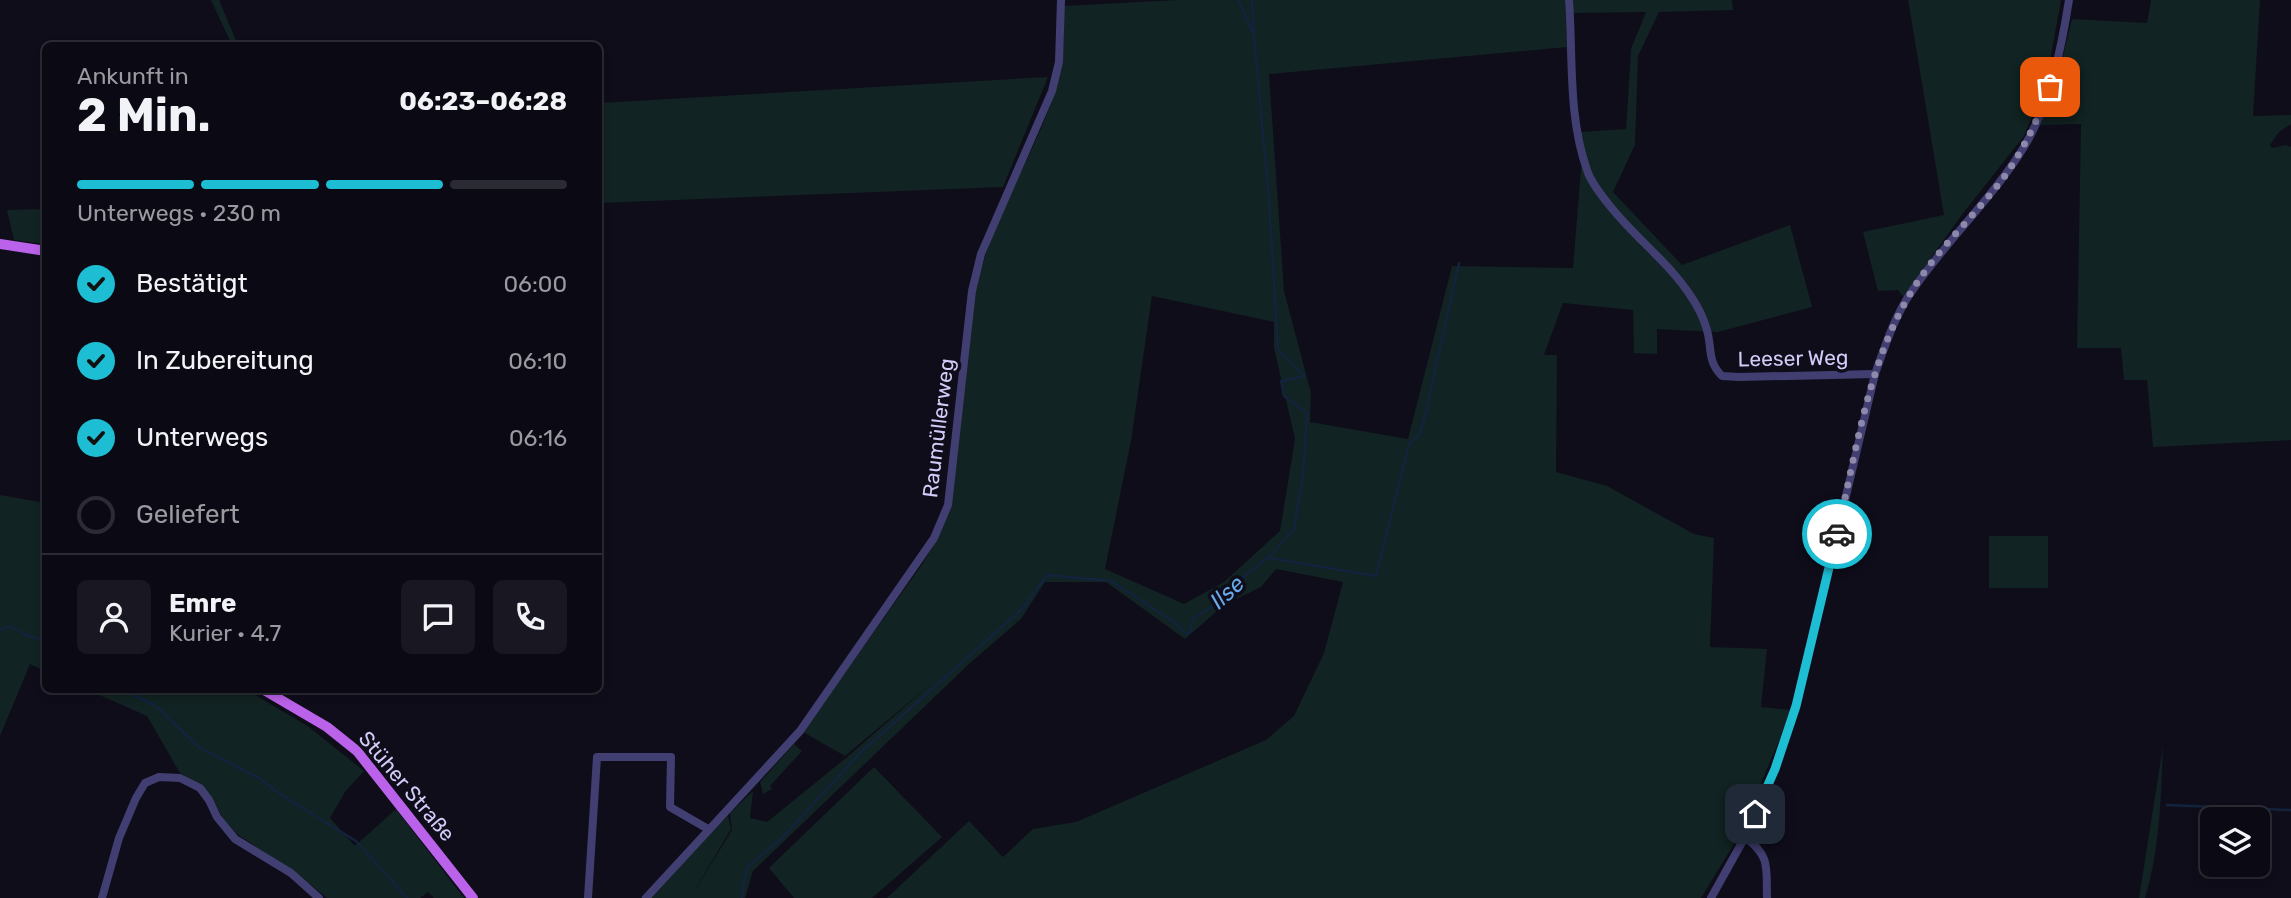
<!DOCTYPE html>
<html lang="de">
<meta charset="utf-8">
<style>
:root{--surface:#0b0a14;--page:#191822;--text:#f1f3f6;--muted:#9a9aa0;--line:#2b2b34;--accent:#1dbdd3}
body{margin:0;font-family:Rubik,sans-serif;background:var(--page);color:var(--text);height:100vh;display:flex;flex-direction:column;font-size:26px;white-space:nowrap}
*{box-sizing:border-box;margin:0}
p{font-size:23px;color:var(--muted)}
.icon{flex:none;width:38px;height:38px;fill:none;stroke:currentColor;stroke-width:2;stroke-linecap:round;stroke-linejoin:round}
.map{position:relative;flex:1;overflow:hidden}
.drawer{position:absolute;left:42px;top:42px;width:560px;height:651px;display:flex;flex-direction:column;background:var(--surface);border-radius:10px;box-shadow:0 4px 10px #0003,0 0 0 2px var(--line)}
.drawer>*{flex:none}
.fabs{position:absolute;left:2200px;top:807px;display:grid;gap:14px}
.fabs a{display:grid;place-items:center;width:70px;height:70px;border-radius:10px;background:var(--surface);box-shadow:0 4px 10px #0003,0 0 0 2px var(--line);font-size:35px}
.pin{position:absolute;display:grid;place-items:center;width:60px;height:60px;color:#fff;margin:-30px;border-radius:14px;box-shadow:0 4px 10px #0006}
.courier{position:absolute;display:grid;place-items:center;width:70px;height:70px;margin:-35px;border:5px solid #1dbdd3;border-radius:50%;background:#fff;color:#222;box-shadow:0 2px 9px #0007}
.headline em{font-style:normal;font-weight:700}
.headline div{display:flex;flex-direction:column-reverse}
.headline{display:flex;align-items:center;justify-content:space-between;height:119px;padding:0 35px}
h1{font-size:46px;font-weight:700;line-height:52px}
.bar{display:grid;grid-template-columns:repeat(4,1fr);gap:10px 7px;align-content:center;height:84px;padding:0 35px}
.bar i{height:9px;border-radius:5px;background:var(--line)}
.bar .on{background:var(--accent)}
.bar p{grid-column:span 4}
.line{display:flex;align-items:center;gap:18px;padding:0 35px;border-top:2px solid var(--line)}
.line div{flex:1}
.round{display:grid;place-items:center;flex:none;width:74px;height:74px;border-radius:10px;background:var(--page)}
ol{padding:0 35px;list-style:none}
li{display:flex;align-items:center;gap:21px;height:77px}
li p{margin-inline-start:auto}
li .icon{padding:7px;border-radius:50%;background:var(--accent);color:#111;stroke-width:4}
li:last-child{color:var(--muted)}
li i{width:38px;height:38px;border:4px solid var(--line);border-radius:50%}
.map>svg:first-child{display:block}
.green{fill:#112322;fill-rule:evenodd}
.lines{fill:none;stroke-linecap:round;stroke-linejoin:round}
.stream{stroke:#13233d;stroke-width:2.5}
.minor{stroke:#413e72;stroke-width:8}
.major{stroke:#ba62e9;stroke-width:10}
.done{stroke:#8e89aa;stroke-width:7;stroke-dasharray:0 12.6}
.route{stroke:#1dbdd3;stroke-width:9}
.labels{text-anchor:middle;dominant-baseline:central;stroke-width:7;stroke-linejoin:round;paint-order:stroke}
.street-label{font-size:21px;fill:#d2ccf8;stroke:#0f0d1a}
.water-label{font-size:23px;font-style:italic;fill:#68abea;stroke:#0f0d1a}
</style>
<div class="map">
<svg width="2291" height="898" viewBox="0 0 2291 898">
<rect width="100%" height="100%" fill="#0f0d1a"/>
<g class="green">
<path d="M211,0H219L238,45H232Z"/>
<path d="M1178,0H1565L1567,47L1269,74L1284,291L1311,393L1310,422L1408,439L1452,266L1573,268L1582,156L1585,155L1581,132L1626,129L1631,49L1646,12L1573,13L1571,0H1732L1733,10L1659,12L1638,56L1635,145L1613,192L1682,265L1790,225L1812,307L1718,332L1657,329V354L1634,353L1633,310L1563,303L1544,355H1557L1556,472L1607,486L1694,534L1714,538L1710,647L1767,649L1761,707L1790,710L1779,741L1737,839L1701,898H887L969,821L1003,857L1033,829L1076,822L1266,740L1294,716L1324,653L1343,582L1276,569L1261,587L1224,605L1185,639L1106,582H1045L1021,619L969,664L753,871L745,898H652L713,829L728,816L731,829L692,895L732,830L730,813L753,791L750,818L767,822L846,758L932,683L845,756L803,732L923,563L937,539L951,506L976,291C990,220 1033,160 1055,91C1064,64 1065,35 1063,6ZM1152,296L1274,322V348L1295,439L1280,531L1224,582L1184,604L1105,569L1131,441Z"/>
<path d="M1908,0H2061L2046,83L2024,136L1961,216L1903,297L1898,290L1878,291L1863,232L1944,215Z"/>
<path d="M2151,0H2260L2253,116L2291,115V124L2279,132L2270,145L2272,148L2286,145L2291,147V440L2153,447L2147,380H2124L2121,348H2077L2081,124L2040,125L2055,89L2072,19L2147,23Z"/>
<path d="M1048,77L1003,187L599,203V103Z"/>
<path d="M45,209V244L14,240L7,210Z"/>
<path d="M0,495L46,503L45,671L30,664L0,736Z"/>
<rect x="1989" y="536" width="59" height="52"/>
<path d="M88,690H247L309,727L364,771L345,792L330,818L355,846L396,809L464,898H434L428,892L420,898H327L292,870L229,829L212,798L201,785L180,773L147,716Z"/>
<path d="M794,744L802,751L770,786L772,789L763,794L760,782Z"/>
<path d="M2163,746C2161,797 2160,849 2145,898H2139Z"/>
<path d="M874,767L942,837L872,898H794L769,868Z"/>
</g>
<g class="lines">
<g class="stream">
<path d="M1252,0L1254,32"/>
<path d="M1270,558L1376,576L1409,444L1419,435L1424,420L1459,263"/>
<path d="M0,630L10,626L26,635L46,641"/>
<path d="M122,690L155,705L201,749L259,778L280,794L356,841L407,898"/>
<path d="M2167,805L2291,810"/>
<path d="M742,898L743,885L747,867L781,839L860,753L1022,609L1047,575L1111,581L1177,624L1186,634L1190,632L1193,618L1212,607L1241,579L1272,554L1294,529L1303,476L1307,413L1284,396L1281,381L1304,376L1278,349L1269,200L1254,35L1238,0"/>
</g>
<g class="minor">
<path d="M1569,0C1573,56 1568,117 1587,170C1591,183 1602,196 1610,206C1636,239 1670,263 1692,298C1698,307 1703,317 1706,327C1713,347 1706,360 1722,376L1739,377L1875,374"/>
<path d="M1745,837C1771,857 1766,867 1767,898"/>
<path d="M102,898L119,838L136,798L145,783L159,777L180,778L200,788L209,800L217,817L235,839L291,873L319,898"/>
<path d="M588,898L597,757H671L670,807L708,829"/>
<path d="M646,898L800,731L934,538L948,505L972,291L981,254L1052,91L1059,62L1061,0"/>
<path d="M1711,898L1745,837L1775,769L1796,706L1875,374C1885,346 1895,315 1912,291C1946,241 1992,199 2024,147C2050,103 2061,51 2069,0"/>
</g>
<g class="major">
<path d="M0,244L46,251"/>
<path d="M264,690L327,727L357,751L473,898"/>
</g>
</g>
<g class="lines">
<path class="done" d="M1837,534C1856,454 1867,366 1910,294C1935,251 1974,217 2004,177C2024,149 2038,119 2050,87"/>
<path class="route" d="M1755,814L1775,769L1796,706L1837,534"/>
</g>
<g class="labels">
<g class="street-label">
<text transform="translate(1793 358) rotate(-1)">Leeser Weg</text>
<text transform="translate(938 428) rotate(-83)">Raumüllerweg</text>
<text transform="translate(407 786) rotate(50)">Stüher Straße</text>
</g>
<g class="water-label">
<text transform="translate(1227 592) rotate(-42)">Ilse</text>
</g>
</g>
</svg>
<div class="fabs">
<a><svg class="icon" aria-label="layers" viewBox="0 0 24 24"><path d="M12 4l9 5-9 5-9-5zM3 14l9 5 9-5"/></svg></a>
</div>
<div class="pin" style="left:2050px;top:87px;background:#ea580c"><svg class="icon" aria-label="bag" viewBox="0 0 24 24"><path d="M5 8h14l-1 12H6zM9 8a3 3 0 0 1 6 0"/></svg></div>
<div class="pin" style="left:1755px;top:814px;background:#1f2937"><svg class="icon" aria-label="home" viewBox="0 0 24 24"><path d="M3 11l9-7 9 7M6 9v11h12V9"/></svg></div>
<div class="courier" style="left:1837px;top:534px"><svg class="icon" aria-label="car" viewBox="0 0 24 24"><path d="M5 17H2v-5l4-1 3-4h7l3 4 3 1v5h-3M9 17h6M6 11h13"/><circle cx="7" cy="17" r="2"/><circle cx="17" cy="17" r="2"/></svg></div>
<section class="drawer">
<div class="headline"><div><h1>2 Min.</h1><p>Ankunft in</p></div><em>06:23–06:28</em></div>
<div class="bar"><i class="on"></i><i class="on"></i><i class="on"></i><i></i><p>Unterwegs · 230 m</p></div>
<ol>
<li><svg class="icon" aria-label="check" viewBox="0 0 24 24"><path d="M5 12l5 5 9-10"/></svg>Bestätigt<p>06:00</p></li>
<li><svg class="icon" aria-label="check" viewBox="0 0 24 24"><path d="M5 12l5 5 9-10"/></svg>In Zubereitung<p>06:10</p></li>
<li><svg class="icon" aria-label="check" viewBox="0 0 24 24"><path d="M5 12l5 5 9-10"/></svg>Unterwegs<p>06:16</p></li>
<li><i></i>Geliefert</li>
</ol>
<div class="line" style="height:126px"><a class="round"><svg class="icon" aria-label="person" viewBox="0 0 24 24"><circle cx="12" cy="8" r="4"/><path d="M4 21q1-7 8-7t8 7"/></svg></a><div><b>Emre</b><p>Kurier · 4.7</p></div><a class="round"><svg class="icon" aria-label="chat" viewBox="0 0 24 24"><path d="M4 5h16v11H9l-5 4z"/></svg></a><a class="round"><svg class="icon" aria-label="phone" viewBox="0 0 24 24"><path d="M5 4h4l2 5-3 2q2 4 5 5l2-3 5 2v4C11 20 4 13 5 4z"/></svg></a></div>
</section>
</div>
